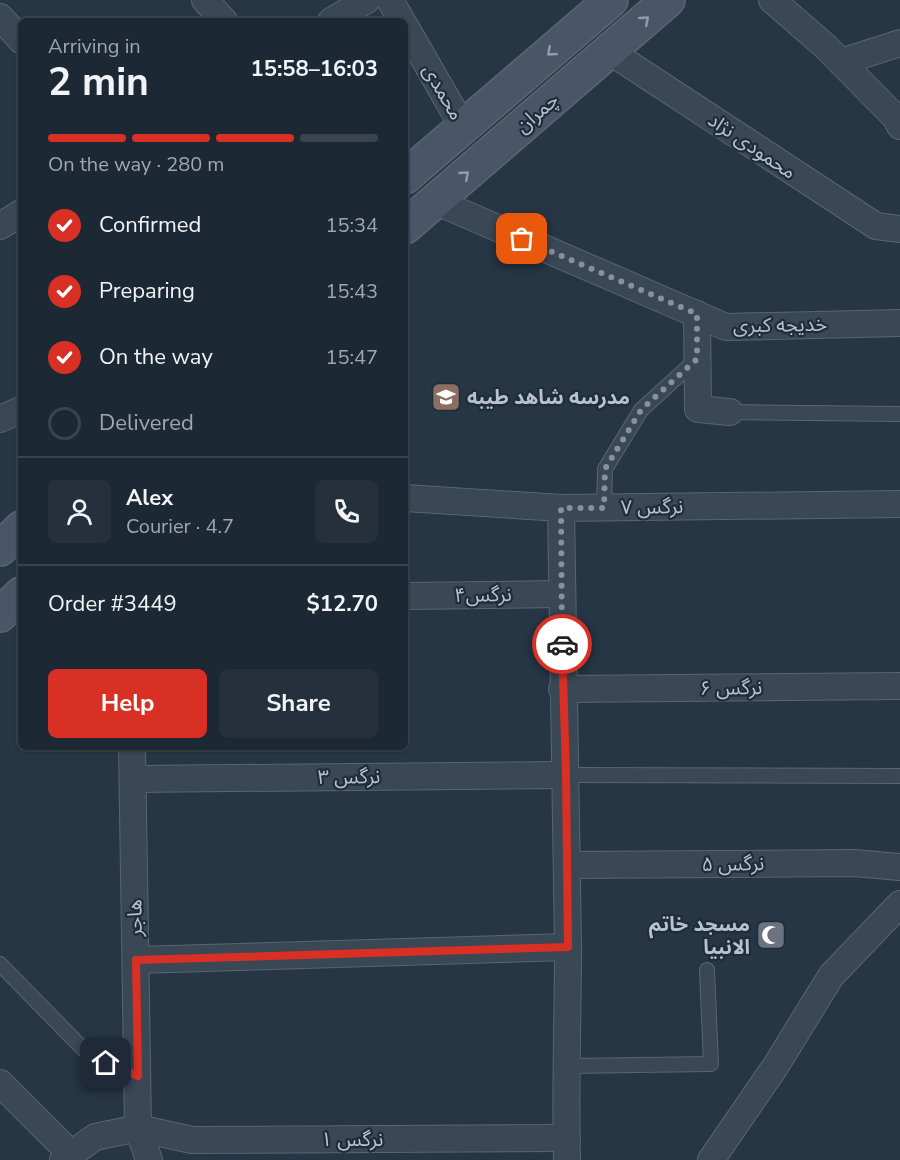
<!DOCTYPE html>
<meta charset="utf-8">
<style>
:root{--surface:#1c2834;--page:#25303c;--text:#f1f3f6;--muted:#a0a6ac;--line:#3a444f;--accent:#d93025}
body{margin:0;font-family:"Nunito Sans","Noto Sans Arabic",sans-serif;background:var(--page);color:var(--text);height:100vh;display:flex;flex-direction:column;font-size:22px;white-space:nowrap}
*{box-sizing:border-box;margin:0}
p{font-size:20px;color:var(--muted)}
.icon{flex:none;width:33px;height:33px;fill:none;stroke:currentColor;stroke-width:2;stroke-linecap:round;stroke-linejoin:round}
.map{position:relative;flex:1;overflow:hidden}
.drawer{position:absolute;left:18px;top:18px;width:390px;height:732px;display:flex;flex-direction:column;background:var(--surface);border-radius:9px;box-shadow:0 2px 4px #0004,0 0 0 2px var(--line)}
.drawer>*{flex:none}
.pin{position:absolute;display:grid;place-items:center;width:51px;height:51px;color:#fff;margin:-26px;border-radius:12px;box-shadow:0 3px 9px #0006}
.courier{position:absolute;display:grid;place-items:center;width:60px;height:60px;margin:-30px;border:4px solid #d93025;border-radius:50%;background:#fff;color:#222;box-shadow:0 2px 8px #0007}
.head em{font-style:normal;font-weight:700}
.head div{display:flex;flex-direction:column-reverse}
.head{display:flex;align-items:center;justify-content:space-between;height:102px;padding:0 30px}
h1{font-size:39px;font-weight:700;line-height:45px}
.bar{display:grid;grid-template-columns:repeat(4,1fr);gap:9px 6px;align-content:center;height:72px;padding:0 30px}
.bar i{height:8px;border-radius:4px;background:var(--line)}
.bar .on{background:var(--accent)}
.bar p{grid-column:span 4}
.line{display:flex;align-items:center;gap:15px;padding:0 30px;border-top:2px solid var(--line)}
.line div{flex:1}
.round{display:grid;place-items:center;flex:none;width:63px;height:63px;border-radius:9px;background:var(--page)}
ol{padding:0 30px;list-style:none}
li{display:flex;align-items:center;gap:18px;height:66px}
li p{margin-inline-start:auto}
li .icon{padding:6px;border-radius:50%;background:var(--accent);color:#fff;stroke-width:4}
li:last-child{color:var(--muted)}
li i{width:33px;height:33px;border:3px solid var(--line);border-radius:50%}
.cta{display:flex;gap:12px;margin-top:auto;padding:12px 30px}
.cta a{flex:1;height:69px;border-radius:9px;background:var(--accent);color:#fff;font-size:24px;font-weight:700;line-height:69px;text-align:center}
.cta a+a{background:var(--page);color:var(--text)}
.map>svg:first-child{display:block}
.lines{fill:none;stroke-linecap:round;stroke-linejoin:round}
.lane-casing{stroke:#596572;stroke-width:16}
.street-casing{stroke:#596572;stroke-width:28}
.secondary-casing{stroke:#596572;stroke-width:36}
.lane{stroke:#3a4755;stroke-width:14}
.street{stroke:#3a4755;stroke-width:26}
.secondary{stroke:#485668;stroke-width:33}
.oneway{stroke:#919caa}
.done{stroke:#85919e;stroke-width:6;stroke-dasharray:0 10.8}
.route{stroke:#d93025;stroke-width:8}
.labels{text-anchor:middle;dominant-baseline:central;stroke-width:4.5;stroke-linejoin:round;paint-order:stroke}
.street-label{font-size:20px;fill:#b8c2ce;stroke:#1f2c3a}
.poi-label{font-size:20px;font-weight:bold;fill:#b8c2ce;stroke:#1f2c3a;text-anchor:start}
</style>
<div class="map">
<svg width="900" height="1160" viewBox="0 0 900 1160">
<rect width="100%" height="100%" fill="#263645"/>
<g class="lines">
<g class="lane-casing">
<g id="lane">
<path d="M730,412L900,414"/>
<path d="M604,508L605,469L641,410L697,359"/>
<path d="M566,775L900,776"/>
<path d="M0,964L91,1057L138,1075"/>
<path d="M567,1066L711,1064L707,970"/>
</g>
</g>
<g class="street-casing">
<g id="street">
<path d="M205,0L224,21"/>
<path d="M390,0L402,21"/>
<path d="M772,0L826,47L895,117L900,126"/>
<path d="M0,17L21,40"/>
<path d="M331,21L367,0"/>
<path d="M405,26L463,127"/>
<path d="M609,51L876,226L900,229"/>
<path d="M841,62L900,43"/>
<path d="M435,201L726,327L900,323"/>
<path d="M0,226L21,213"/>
<path d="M697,314L698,409L730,412"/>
<path d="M0,419L21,410"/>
<path d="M405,498L561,508L900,504"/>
<path d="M561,508C562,654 567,800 568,946C568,1017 565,1089 567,1160"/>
<path d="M405,596L561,594"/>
<path d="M562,689L900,686"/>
<path d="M132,747L138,1128L149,1160"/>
<path d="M133,779L566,775"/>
<path d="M567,865L854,863L900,867"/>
<path d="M136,960L568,947"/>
<path d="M0,1083L71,1154"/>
<path d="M63,1160L95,1137L138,1128L192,1140L567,1138"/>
<path d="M711,1160L775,1067L831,976L900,904"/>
</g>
</g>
<g class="secondary-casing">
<g id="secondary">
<path d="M405,177L611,0"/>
<path d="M405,227L668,0"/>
<path d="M0,549L21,528"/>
<path d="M0,615L21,594"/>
</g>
</g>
<use href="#lane" class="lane"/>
<use href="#street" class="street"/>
<use href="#secondary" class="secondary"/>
</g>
<defs><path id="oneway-chevron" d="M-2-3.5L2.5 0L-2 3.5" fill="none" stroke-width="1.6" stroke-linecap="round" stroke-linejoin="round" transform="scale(1.5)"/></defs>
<g class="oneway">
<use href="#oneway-chevron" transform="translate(645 20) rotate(-41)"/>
<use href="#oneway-chevron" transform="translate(551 52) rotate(139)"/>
<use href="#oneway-chevron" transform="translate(465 175) rotate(-41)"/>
</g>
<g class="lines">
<path class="done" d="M522,239L697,314V359L641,410L605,469L604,508H561L562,644"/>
<path class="route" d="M106,1063L138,1076L136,960L568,947L566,775L562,644"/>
</g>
<defs>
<g id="school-square" transform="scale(1.5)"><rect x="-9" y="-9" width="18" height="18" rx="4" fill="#8d6e63" stroke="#1f2c3a"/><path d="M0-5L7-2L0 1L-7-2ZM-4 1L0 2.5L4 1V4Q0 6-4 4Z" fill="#fff"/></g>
<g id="mosque-square" transform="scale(1.5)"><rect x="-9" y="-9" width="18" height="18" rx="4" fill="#6b7280" stroke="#1f2c3a"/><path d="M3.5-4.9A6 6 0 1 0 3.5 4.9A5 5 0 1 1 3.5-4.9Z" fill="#fff"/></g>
</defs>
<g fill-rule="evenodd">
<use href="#school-square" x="446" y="397"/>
<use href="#mosque-square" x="771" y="935"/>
</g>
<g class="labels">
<g class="street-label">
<text transform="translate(443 92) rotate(60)">محمدی</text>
<text transform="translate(537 113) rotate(-41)">چمران</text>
<text transform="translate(752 146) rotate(34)">محمودی نژاد</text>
<text transform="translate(780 325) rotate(-1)">خدیجه کبری</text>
<text transform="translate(652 507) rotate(-1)">نرگس ۷</text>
<text transform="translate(483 595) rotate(-1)">نرگس۴</text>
<text transform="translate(731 688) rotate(-1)">نرگس ۶</text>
<text transform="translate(349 777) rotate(-1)">نرگس ۳</text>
<text transform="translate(733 864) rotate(-1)">نرگس ۵</text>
<text transform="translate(135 918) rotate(-91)">هاجر</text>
<text x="352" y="1139">نرگس ۱</text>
</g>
<g class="poi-label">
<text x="467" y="397">مدرسه شاهد طیبه</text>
<text x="750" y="924" text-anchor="end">مسجد خاتم<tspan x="750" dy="23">الانبیا</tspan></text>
</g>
</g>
</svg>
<div class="pin" style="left:522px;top:239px;background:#ea580c"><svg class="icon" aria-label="bag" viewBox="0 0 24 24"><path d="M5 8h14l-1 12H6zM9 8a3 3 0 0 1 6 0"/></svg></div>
<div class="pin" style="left:106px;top:1063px;background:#1f2937"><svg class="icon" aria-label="home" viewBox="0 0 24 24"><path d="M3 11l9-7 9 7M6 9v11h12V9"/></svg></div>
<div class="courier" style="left:562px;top:644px"><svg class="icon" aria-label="car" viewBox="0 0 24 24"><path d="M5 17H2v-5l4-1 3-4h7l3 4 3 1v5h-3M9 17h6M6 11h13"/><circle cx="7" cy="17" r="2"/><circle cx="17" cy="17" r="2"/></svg></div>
<section class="drawer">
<div class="head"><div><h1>2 min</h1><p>Arriving in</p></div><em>15:58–16:03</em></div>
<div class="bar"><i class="on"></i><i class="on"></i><i class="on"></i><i></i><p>On the way · 280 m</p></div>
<ol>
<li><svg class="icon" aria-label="check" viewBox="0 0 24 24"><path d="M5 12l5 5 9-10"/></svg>Confirmed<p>15:34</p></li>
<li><svg class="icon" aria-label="check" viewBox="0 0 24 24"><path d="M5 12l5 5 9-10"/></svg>Preparing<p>15:43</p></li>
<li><svg class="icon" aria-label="check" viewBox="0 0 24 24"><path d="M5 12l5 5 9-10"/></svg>On the way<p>15:47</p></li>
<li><i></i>Delivered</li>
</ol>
<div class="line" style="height:108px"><a class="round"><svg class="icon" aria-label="person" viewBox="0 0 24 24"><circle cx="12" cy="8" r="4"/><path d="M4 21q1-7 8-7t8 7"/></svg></a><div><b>Alex</b><p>Courier · 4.7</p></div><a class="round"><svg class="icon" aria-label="phone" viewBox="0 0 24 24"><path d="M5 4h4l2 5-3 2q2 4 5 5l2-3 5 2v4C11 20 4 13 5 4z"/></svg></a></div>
<div class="line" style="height:78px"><div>Order #3449</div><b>$12.70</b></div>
<div class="cta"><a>Help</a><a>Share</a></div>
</section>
</div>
